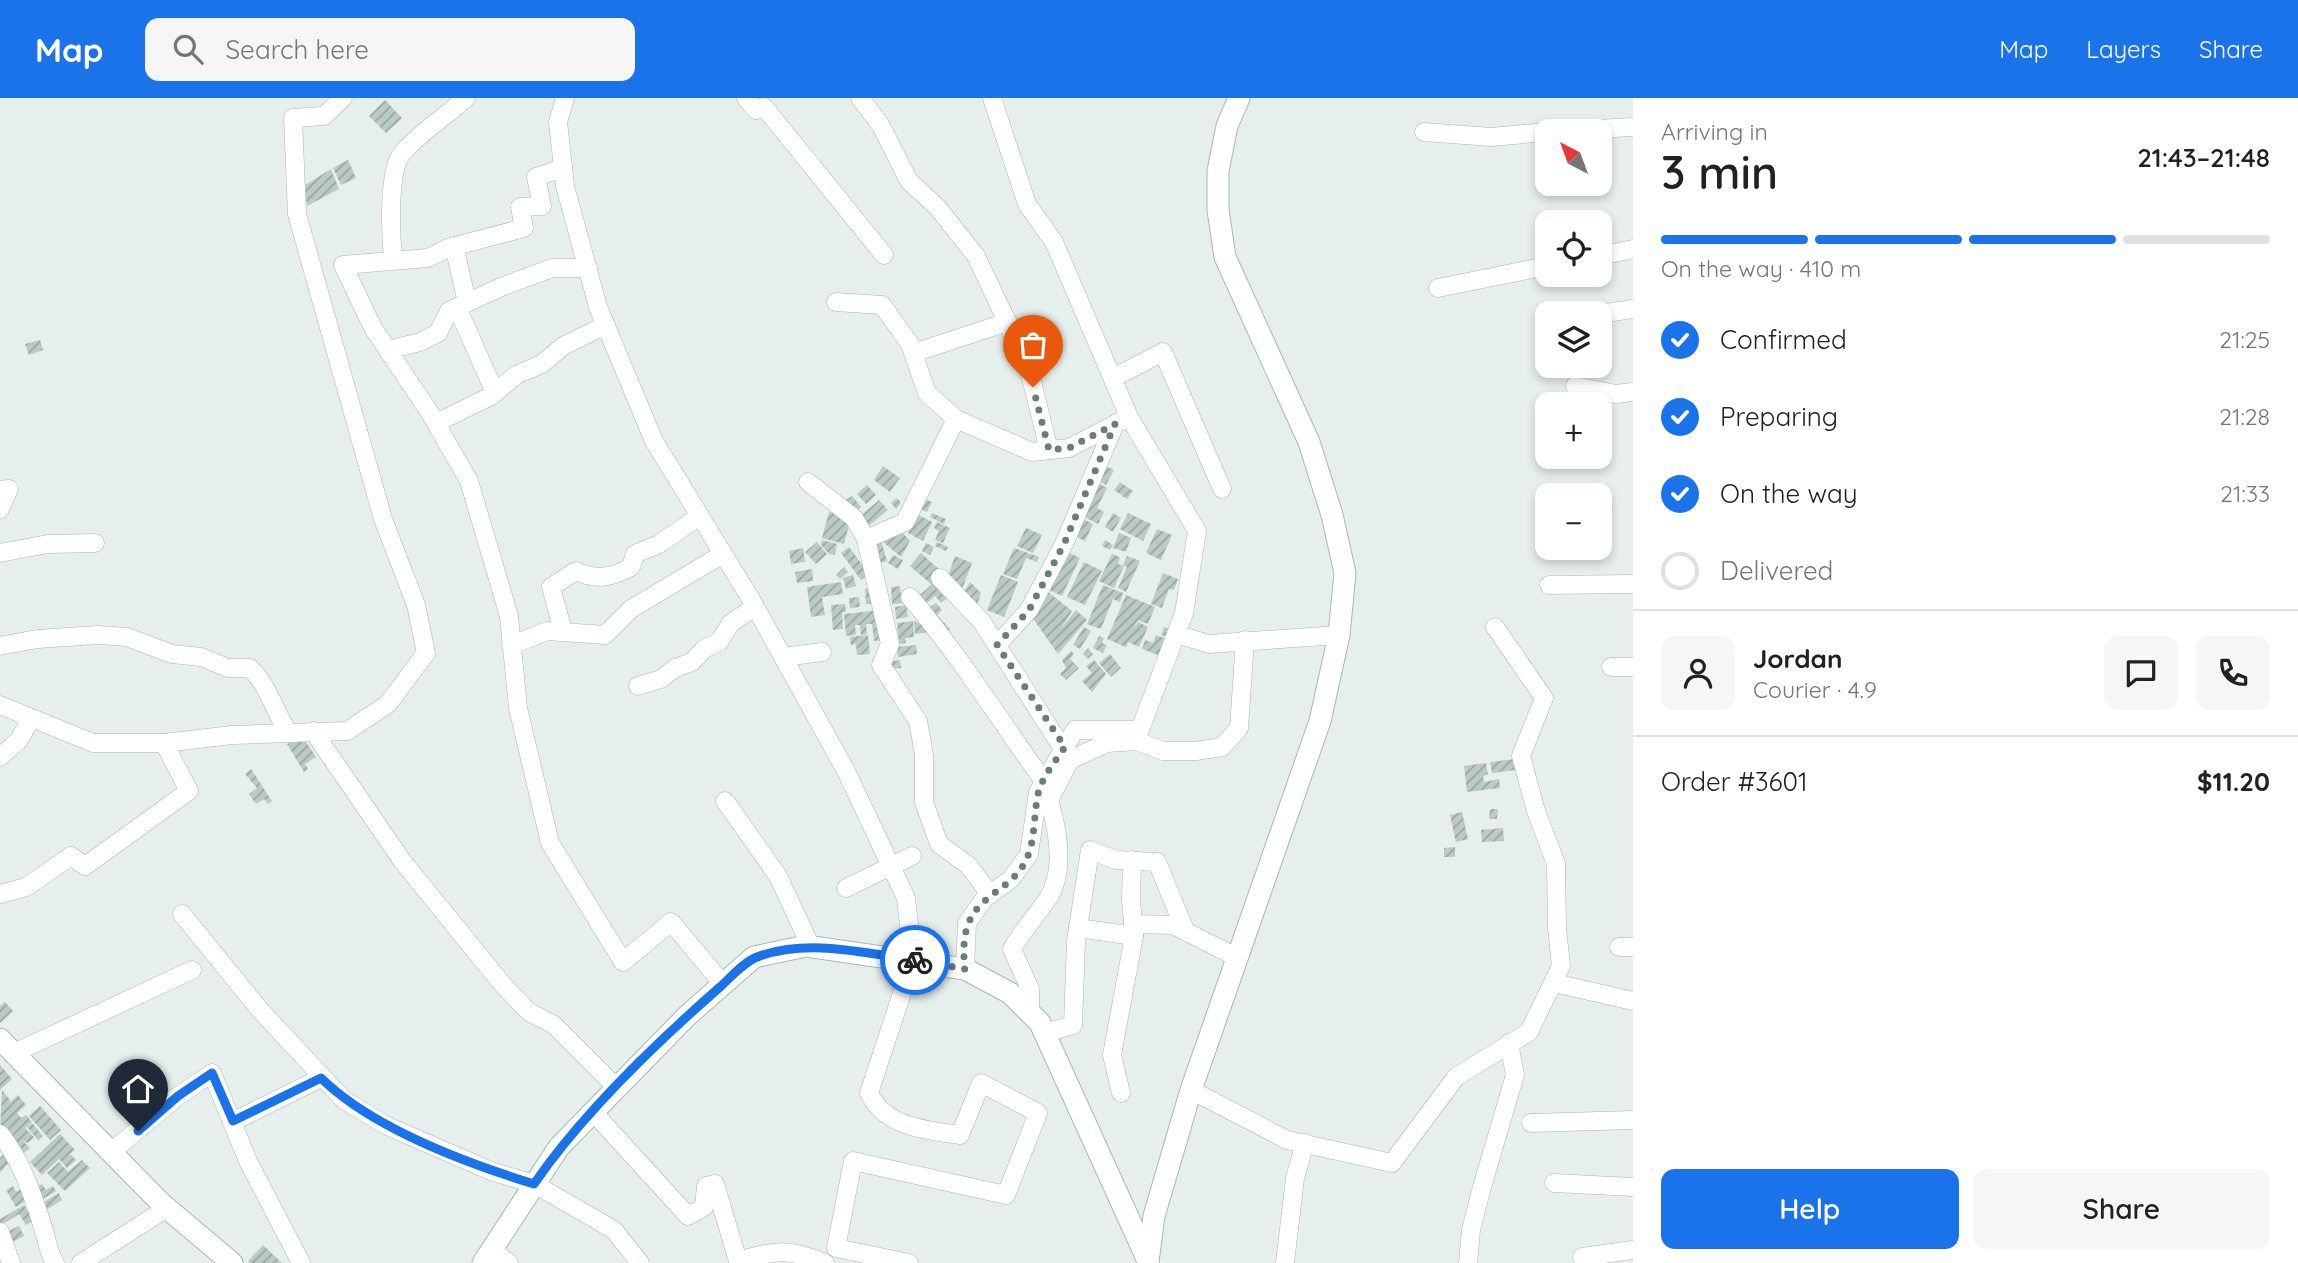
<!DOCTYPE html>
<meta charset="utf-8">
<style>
:root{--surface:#fff;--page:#f6f6f6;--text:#202124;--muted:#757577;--line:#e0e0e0;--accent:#1a73e8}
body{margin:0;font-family:Quicksand,sans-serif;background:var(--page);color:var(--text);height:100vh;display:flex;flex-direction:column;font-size:26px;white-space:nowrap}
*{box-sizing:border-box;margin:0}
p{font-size:23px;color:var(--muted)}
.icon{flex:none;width:38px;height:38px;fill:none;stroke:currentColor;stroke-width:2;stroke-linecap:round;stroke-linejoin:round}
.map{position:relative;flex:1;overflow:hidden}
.drawer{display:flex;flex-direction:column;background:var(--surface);width:665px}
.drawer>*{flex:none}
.needle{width:46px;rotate:319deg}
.fabs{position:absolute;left:1535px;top:21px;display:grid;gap:14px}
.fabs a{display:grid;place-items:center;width:77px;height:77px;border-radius:14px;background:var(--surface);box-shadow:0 4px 10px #0003;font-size:35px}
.pin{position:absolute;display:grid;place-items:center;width:60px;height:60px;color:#fff;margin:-72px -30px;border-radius:50% 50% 50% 0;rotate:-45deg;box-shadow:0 0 7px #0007}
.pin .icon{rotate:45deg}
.courier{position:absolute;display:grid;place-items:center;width:70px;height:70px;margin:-35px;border:5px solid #1a73e8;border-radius:50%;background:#fff;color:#222;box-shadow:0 2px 9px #0007}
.summary em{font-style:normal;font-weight:600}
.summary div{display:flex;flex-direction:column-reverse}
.summary{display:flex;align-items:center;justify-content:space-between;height:119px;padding:0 28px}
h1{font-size:46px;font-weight:600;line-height:52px}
.bar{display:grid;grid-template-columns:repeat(4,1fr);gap:10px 7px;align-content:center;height:84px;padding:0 28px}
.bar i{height:9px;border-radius:5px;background:var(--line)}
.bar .on{background:var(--accent)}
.bar p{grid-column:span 4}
.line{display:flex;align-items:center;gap:18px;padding:0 28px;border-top:2px solid var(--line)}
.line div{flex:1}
.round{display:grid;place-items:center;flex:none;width:74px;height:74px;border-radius:14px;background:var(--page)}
ol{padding:0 28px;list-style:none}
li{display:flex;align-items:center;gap:21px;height:77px}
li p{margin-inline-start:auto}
li .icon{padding:7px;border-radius:50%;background:var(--accent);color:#fff;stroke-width:4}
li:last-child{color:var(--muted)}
li i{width:38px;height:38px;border:4px solid var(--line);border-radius:50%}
.action{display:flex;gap:14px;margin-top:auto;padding:14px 28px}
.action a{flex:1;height:80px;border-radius:14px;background:var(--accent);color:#fff;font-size:28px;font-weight:600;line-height:80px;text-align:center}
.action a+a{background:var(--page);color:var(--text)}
header{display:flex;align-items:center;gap:42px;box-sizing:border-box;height:98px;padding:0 35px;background:var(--accent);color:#fff}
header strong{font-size:33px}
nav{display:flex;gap:38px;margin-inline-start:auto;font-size:24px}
.search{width:490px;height:63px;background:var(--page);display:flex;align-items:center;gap:18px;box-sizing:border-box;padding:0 24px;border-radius:14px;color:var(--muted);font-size:26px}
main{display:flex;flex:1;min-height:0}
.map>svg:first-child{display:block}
.building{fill:url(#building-hatch)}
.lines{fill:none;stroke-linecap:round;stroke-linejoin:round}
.street-casing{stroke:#a8b8b2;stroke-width:19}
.secondary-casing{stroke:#a4bbb3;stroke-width:23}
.street{stroke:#fff;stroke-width:18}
.secondary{stroke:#fff;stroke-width:21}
.done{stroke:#687f78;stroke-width:7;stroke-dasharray:0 12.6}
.route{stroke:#1a73e8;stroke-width:9}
</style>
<header>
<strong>Map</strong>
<div class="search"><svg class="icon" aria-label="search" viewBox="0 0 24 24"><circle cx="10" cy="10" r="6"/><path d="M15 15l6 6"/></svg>Search here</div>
<nav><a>Map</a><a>Layers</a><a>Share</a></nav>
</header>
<main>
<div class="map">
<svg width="1633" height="1165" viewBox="0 0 1633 1165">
<defs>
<pattern id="building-hatch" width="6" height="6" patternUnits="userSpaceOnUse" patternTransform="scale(1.75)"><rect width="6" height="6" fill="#bbcac4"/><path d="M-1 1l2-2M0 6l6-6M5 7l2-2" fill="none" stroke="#98a6a0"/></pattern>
</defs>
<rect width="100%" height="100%" fill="#e6efeb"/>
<g class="building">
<path d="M385,2L402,20L386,35L369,18Z"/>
<path d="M348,62L356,80L341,87L333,70Z"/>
<path d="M331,71L339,91L307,108L305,87Z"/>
<path d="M40,242L43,252L29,257L25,246Z"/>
<path d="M1104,367L1114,372L1106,387L1096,381Z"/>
<path d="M883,368L900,380L890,394L874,382Z"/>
<path d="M1095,383L1107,390L1097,410L1104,414L1098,426L1079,416Z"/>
<path d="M1120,384L1133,393L1127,401L1114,392Z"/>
<path d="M867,387L876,397L866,406L857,396Z"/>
<path d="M852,398L861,409L856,413L846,402Z"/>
<path d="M897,400L901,405L896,411L891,405Z"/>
<path d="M925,401L932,404L927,414L920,411Z"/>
<path d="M879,402L888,412L866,430L858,420Z"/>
<path d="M829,414L851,420L844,446L822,440Z"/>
<path d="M932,415L946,421L944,426L930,419Z"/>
<path d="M1113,415L1121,420L1113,434L1105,429Z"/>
<path d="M1128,415L1151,426L1143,443L1120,431Z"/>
<path d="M917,416L932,424L923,443L908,435Z"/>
<path d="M1081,420L1093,426L1085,443L1073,437Z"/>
<path d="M937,424L950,430L943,445L935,442L939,433L934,430Z"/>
<path d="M1026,430L1042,437L1033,455L1017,448Z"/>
<path d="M899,431L910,443L901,459L883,444Z"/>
<path d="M1157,431L1172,437L1161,462L1146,455Z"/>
<path d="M1119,435L1131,440L1126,454L1113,450Z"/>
<path d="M822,442L837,446L835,457L829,456L821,447Z"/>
<path d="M881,442L887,463L876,466L869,446Z"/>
<path d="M1105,442L1113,447L1110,452L1102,448Z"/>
<path d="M817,444L827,456L816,466L805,454Z"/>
<path d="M937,444L948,449L946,453L935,448Z"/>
<path d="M926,445L934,449L930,457L922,453Z"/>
<path d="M849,449L869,476L861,482L841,455Z"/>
<path d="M803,450L805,464L791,466L789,453Z"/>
<path d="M1014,450L1039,459L1037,464L1026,460L1017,481L1003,476Z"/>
<path d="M1064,452L1080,460L1062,498L1045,490Z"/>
<path d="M921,455L942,474L931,486L910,468Z"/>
<path d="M1112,456L1120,459L1118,466L1124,468L1114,490L1099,483Z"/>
<path d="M893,457L903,462L898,471L888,465Z"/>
<path d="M955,458L972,465L959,499L946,483Z"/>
<path d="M1127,458L1140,463L1126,494L1118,490L1127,469L1123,467Z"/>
<path d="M1084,464L1102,473L1085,507L1067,499Z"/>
<path d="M844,469L848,474L840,481L836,477Z"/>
<path d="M812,471L813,483L797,485L795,474Z"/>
<path d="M1163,475L1178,481L1174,492L1169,491L1162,510L1151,506Z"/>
<path d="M853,477L856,488L846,491L843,480Z"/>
<path d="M1001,477L1018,484L1004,519L987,512Z"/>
<path d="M938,481L952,496L941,505L935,498L921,510L914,502Z"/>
<path d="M841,484L843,496L822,499L825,517L811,519L807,489Z"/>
<path d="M970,484L981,495L975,513L961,499Z"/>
<path d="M1103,487L1123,495L1120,504L1113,501L1101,531L1087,526Z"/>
<path d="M900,488L902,505L892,506L891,489Z"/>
<path d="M870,490L878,505L866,506L865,491Z"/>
<path d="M1047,493L1072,513L1061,531L1076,512L1087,522L1058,556L1029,515Z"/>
<path d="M1126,497L1155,509L1148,526L1138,522L1132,534L1138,524L1148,529L1139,549L1128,544L1126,549L1107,541Z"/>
<path d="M859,499L860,509L850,510L849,500Z"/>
<path d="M936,505L942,512L937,517L950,531L945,536L924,512Z"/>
<path d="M845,506L846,514H842L843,531L833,532L831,507Z"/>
<path d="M906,507L908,519L896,521L895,509Z"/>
<path d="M881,512L884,542L874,543L872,526H866L867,536L861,537L860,527H855L856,537L846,538L844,516Z"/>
<path d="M913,523L914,539L905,540L906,545L899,546L897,525Z"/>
<path d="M914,523L929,530V534L915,536Z"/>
<path d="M1084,529L1091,533L1080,551L1073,547Z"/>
<path d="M1164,529L1171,531L1168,539L1161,537Z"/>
<path d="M868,537L870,556L857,557L856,546L851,547L850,539Z"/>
<path d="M1156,537L1165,540L1158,557L1142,551L1145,542L1153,545Z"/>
<path d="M1099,538L1104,540L1102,545L1107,547L1103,555L1093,550Z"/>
<path d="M916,547L917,556L898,559L897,549Z"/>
<path d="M1088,550L1093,556L1088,561L1083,556Z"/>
<path d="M1071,553L1074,556L1070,561L1079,570L1066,582L1060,576L1066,570L1062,562Z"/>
<path d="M1110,556L1121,570L1111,579L1099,565Z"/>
<path d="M900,562L901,570L888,571L887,564Z"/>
<path d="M1094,562L1106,576L1092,594L1082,583L1092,575L1086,568Z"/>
<path d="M304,641L316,659L305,666L308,671L304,674L287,646Z"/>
<path d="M1515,661L1516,672L1492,675L1490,664Z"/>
<path d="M1486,665L1488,676L1483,678L1484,684L1499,681L1500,690L1467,694L1464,668Z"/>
<path d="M251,671L272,703L268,706L264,701L256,706L249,696L257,690L245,676Z"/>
<path d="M1490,711H1498L1497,721H1489Z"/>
<path d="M1462,714L1468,741L1456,744L1450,717Z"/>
<path d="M1503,730L1504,743L1482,744L1481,732Z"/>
<path d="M1455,749V759H1444V750Z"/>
<path d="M5,904L13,913L0,925V908Z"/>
<path d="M0,967L12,981L0,992Z"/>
<path d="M2,992L11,1003L5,1009L18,997L26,1007L17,1015L21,1020L26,1017L32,1024L25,1030L34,1039L28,1045L22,1042L30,1050L21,1057L0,1034Z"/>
<path d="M40,1008L61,1032L50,1042L29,1018Z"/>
<path d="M32,1025L43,1038L38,1042L27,1029Z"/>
<path d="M60,1036L75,1052L70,1056L76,1062L67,1070L59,1061L42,1077L30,1064Z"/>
<path d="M0,1048L15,1058L0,1075V1060L4,1056Z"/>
<path d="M82,1062L90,1070L65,1093L47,1075L59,1064L68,1074Z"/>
<path d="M42,1086L46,1092L53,1088L56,1093L38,1104L31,1092Z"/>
<path d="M13,1088L16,1094L24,1089L31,1100L16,1109L6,1092Z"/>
<path d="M59,1095L62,1102L46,1112L42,1105Z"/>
<path d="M24,1107L30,1117L39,1119L26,1127L19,1116L0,1128V1121Z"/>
<path d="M19,1128L24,1138L7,1147L2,1136Z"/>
<path d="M263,1147L282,1165H250L248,1163Z"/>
</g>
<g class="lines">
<g class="street-casing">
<g id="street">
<path d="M565,0L558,24L565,88L598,209L654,343L752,503L846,673L906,800L913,862L869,995C885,1029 925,1032 960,1037L981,985L1038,1015L1006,1097L853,1063L836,1150L909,1165"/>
<path d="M746,0L756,12L764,9L884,157"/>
<path d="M860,0L880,26L909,83L938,110L976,158L1028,268L1049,352"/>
<path d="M1560,33L1633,29"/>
<path d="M1424,34L1491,39L1547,34"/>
<path d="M563,70L536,79L542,108L520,109L524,130L448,150L428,160L343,167L373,230L430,315L469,383L509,518L518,610L550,745L623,864L671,824L723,886"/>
<path d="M454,148L467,204"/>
<path d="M1600,158L1633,151"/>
<path d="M393,162C391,139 387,71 403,54C421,34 446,18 466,0"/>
<path d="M1438,190L1547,168"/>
<path d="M836,204L882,207L910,246L927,295L956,321L1032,354L1069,350L1129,319"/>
<path d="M457,209L495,295"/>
<path d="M1606,215L1633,211"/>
<path d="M388,252L420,244L438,235L449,213L501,189L552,170H588"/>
<path d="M913,255L1008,224"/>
<path d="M1113,280L1163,254L1222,391"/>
<path d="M1575,288L1616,296L1633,294"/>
<path d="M436,325L491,298L516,277L542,266L563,248L606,227"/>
<path d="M808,384L854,420L866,441L890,546L881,567L918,623L924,657V704L939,746L968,767L990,796"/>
<path d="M0,392L9,391L0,411"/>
<path d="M866,441L905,424L956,321"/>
<path d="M0,455L48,446L95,445"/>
<path d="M940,480L982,524L1070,662L1049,702C1058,732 1066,774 1047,802C1035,819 1022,833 1012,851L1030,891V913"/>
<path d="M1549,487L1633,486"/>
<path d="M910,499C959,557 999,621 1043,682"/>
<path d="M563,533L551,489L576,473C596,483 613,479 631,469L635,456L659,446L700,418"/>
<path d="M1176,536L1209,546L1339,537"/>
<path d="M511,547L547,533L605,537L631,511L723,456"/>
<path d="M997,547L1029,512L1064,446L1115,326"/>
<path d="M0,548L37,541L98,537L127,539L172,556L201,559L228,570H250C268,587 274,612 288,634"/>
<path d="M783,559L822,554"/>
<path d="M1611,569H1633"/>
<path d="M638,588L661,581L675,570L692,564L704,551L719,544L731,525L755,509"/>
<path d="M0,607L93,645H164L232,637L347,633L388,606L426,555L416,507L383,421L297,116L293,20L324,18L343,0"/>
<path d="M313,633L403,764L503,887L529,914L554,927L617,990"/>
<path d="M0,659L19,642L31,621"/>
<path d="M1070,662L1107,645L1137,643L1163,653H1196L1222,649L1239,630L1245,542"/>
<path d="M725,703L778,778L811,849"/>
<path d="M846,790L912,758"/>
<path d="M0,796L26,789L71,758L85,768L189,693L164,645"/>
<path d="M182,816L260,912L344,1002L385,1027L491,1073L534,1086L614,1132L640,1165"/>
<path d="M1133,826L1173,827L1238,860"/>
<path d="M1078,830L1134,838"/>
<path d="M1619,849H1633"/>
<path d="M965,871L967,825L985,800L1011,781L1029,756L1038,694L1075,632H1140L1184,515L1197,433L1129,319L1054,144L1027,106L992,0"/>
<path d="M1554,885L1633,903"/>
<path d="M1045,935L1073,927L1076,843L1090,752L1116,762L1157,764L1185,832"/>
<path d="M14,955L192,872"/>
<path d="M1191,992L1287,1042L1392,1065L1456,979L1529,934L1561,868L1557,830L1556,766L1536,713L1521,658L1544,600L1495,529"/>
<path d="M1121,995L1112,957L1134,838L1131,801L1132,762"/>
<path d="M593,1014L688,1118L704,1109L706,1088L715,1086L738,1163C777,1152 787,1150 825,1165"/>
<path d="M234,1023L321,980"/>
<path d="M1531,1025L1633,1022"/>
<path d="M0,1036C22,1063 34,1100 44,1133C48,1145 48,1154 55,1165"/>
<path d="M110,1055L178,998L212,975L248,1063L301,1165"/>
<path d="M1554,1085L1633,1089"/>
<path d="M0,1134L11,1165"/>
<path d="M492,1152L509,1165"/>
<path d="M1582,1159L1633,1152"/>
<path d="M81,1165L167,1110"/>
<path d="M1285,1165L1295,1080L1305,1045"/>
<path d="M1468,1165L1471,1132L1482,1089L1515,977L1509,945"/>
</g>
</g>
<g class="secondary-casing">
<g id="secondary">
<path d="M0,941L162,1106L232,1165"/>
<path d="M1148,1164L1154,1118L1191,992L1320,623L1339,537L1345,475L1332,417L1309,344L1225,159L1218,112V73L1227,28L1239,0"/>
<path d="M483,1165L559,1049L687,918L754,859L806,848L965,871L1010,895L1040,925L1148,1163"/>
</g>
</g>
<use href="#street" class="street"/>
<use href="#secondary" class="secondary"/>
</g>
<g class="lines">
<path class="done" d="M915,862L965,871C955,790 1012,804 1029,755C1035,737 1034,715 1038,696C1042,679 1055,664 1065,649L997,547L1029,512L1064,446L1115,326L1069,350L1049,352L1033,289"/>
<path class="route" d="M138,1033L178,998L212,975L233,1023L321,980C372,1030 466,1065 534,1086C582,1016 656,945 720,889C731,879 744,864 757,859C807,840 864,855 915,862"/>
</g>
</svg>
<div class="fabs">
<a><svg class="needle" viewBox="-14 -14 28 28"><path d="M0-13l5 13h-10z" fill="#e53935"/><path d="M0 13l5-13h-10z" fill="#757577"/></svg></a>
<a><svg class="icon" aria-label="locate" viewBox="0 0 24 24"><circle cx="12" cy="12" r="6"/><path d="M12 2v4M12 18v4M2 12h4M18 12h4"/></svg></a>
<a><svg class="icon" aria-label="layers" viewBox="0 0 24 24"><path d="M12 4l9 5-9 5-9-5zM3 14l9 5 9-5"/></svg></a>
<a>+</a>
<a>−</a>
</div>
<div class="pin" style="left:1033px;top:289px;background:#ea580c"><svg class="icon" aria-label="bag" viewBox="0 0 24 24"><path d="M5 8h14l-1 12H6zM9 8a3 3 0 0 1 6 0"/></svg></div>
<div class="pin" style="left:138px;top:1033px;background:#1f2937"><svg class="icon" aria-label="home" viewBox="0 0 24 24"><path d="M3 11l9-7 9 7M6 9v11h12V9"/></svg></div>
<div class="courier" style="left:915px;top:862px"><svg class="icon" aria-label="bike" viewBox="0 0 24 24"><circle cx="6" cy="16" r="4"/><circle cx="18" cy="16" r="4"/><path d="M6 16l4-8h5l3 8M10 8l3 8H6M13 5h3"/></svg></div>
</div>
<section class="drawer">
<div class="summary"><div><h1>3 min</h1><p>Arriving in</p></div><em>21:43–21:48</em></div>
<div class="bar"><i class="on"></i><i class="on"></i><i class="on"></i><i></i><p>On the way · 410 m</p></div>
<ol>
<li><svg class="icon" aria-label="check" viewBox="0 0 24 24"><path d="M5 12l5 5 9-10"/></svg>Confirmed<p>21:25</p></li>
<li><svg class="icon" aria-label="check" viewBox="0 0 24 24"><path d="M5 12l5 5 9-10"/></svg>Preparing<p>21:28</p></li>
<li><svg class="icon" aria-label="check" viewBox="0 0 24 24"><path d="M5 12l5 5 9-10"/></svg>On the way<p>21:33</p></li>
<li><i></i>Delivered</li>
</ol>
<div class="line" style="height:126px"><a class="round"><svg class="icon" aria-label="person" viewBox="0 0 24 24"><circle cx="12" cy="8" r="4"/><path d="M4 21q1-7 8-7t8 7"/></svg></a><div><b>Jordan</b><p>Courier · 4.9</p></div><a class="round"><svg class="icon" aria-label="chat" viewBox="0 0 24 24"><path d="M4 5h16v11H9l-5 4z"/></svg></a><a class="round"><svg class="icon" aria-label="phone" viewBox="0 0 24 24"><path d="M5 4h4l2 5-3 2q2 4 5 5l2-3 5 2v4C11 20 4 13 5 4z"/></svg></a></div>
<div class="line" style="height:91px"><div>Order #3601</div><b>$11.20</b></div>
<div class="action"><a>Help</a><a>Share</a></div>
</section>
</main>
